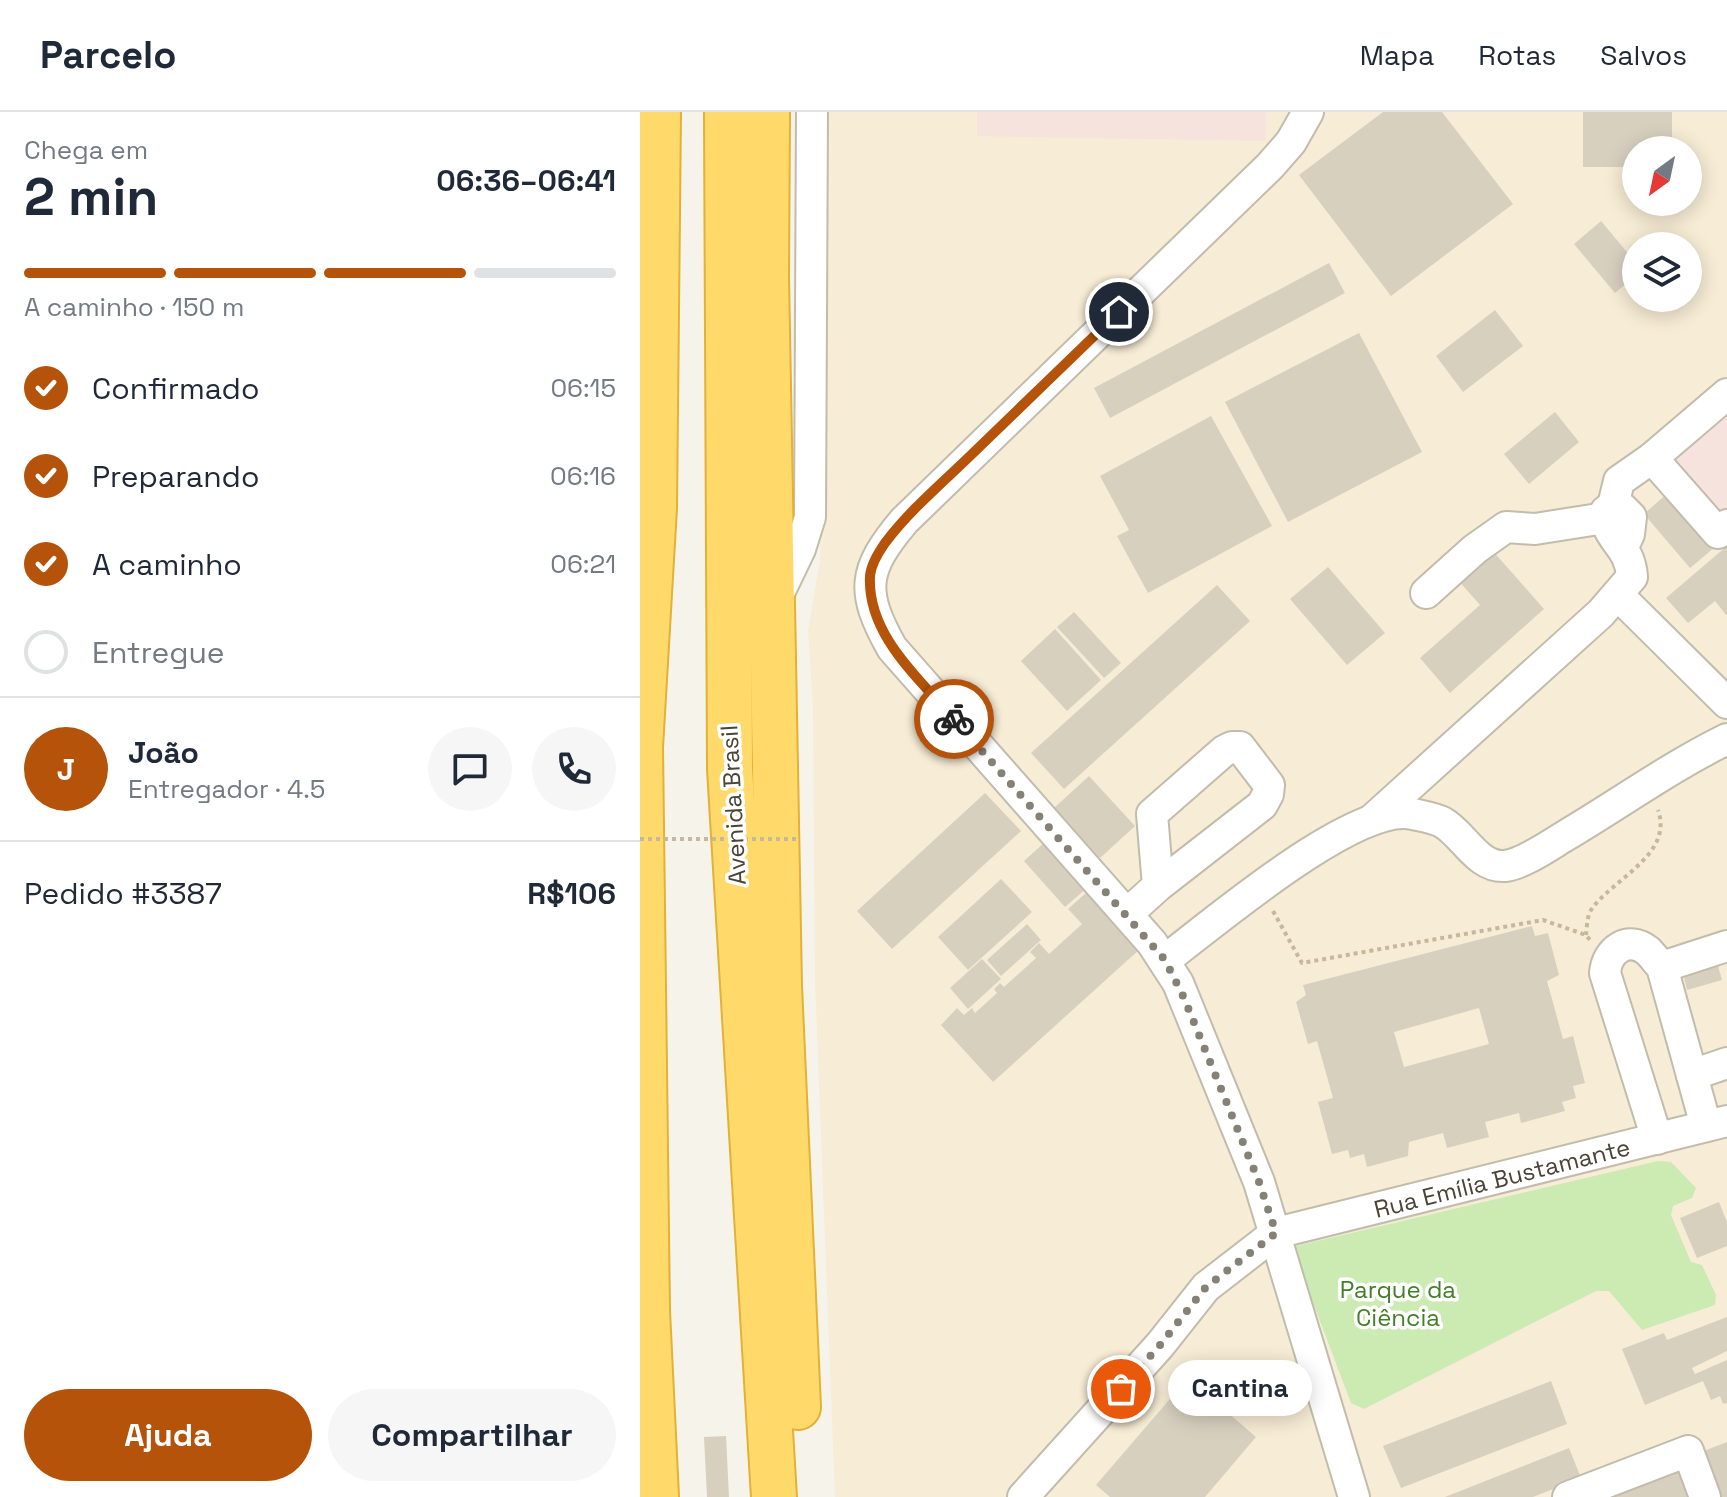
<!DOCTYPE html>
<html lang="pt">
<meta charset="utf-8">
<style>
:root{--surface:#fff;--page:#f6f6f7;--text:#1f2937;--muted:#747a83;--line:#e0e1e3;--accent:#b45309}
body{margin:0;font-family:"Space Grotesk",sans-serif;background:var(--page);color:var(--text);height:100vh;display:flex;flex-direction:column;font-size:30px;white-space:nowrap}
*{box-sizing:border-box;margin:0}
p{font-size:26px;color:var(--muted)}
.icon{flex:none;width:44px;height:44px;fill:none;stroke:currentColor;stroke-width:2;stroke-linecap:round;stroke-linejoin:round}
.map{position:relative;flex:1;overflow:hidden}
.drawer{display:flex;flex-direction:column;background:var(--surface);width:640px}
.drawer>*{flex:none}
.needle{width:52px;rotate:213deg}
.tools{position:absolute;left:982px;top:24px;display:grid;gap:16px}
.tools a{display:grid;place-items:center;width:80px;height:80px;border-radius:50%;background:var(--surface);box-shadow:0 4px 20px #0003;font-size:40px}
.pin{position:absolute;display:grid;place-items:center;width:68px;height:68px;color:#fff;margin:-34px;border:4px solid #fff;border-radius:50%;box-shadow:0 2px 8px #0007}
.courier{position:absolute;display:grid;place-items:center;width:80px;height:80px;margin:-40px;border:6px solid #b45309;border-radius:50%;background:#fff;color:#222;box-shadow:0 2px 10px #0007}
.bubble{position:absolute;height:56px;border-radius:28px;background:var(--surface);box-shadow:0 4px 20px #0003;font-size:26px;font-weight:700;line-height:56px;text-align:center}
.headline em{font-style:normal;font-weight:700}
.headline div{display:flex;flex-direction:column-reverse}
.headline{display:flex;align-items:center;justify-content:space-between;height:136px;padding:0 24px}
h1{font-size:52px;font-weight:700;line-height:60px}
.bar{display:grid;grid-template-columns:repeat(4,1fr);gap:12px 8px;align-content:center;height:96px;padding:0 24px}
.bar i{height:10px;border-radius:6px;background:var(--line)}
.bar .active{background:var(--accent)}
.bar p{grid-column:span 4}
.line{display:flex;align-items:center;gap:20px;padding:0 24px;border-top:2px solid var(--line)}
.line div{flex:1}
.round{display:grid;place-items:center;flex:none;width:84px;height:84px;border-radius:42px;background:var(--page)}
ol{padding:0 24px;list-style:none}
li{display:flex;align-items:center;gap:24px;height:88px}
li p{margin-inline-start:auto}
li .icon{padding:8px;border-radius:50%;background:var(--accent);color:#fff;stroke-width:4}
li:last-child{color:var(--muted)}
li i{width:44px;height:44px;border:4px solid var(--line);border-radius:50%}
.action{display:flex;gap:16px;margin-top:auto;padding:16px 24px}
.action a{flex:1;height:92px;border-radius:48px;background:var(--accent);color:#fff;font-size:32px;font-weight:700;line-height:92px;text-align:center}
.action a+a{background:var(--page);color:var(--text)}
header{display:flex;align-items:center;gap:48px;box-sizing:border-box;height:112px;padding:0 40px;background:var(--surface);border-bottom:2px solid var(--line)}
header strong{font-size:38px}
nav{display:flex;gap:44px;margin-inline-start:auto;font-size:28px}
main{display:flex;flex:1;min-height:0}
.map>svg:first-child{display:block}
.commercial{fill:#f7ecd5;fill-rule:evenodd}
.medical{fill:#f6e3dd}
.green{fill:#ccebb2}
.building{fill:#d8d0bf;fill-rule:evenodd}
.lines{fill:none;stroke-linecap:round;stroke-linejoin:round}
.minor-casing{stroke:#c1bcac;stroke-width:34}
.highway-casing{stroke:#e3b136;stroke-width:48}
.path{stroke:#c4b99d;stroke-width:4;stroke-dasharray:4 4;stroke-linecap:butt}
.minor{stroke:#fff;stroke-width:30}
.highway{stroke:#ffda6b;stroke-width:44}
.path-bridge{stroke:#c4b99d;stroke-width:4;stroke-dasharray:4 4;stroke-linecap:butt}
.done{stroke:#868176;stroke-width:8;stroke-dasharray:0 14.4}
.route{stroke:#b45309;stroke-width:10}
.labels{text-anchor:middle;dominant-baseline:central;stroke-width:7;stroke-linejoin:round;paint-order:stroke}
.street-label{font-size:24px;fill:#4a4437;stroke:#fff}
.park-label{font-size:24px;fill:#427f28;stroke:#fff}
</style>
<header>
<strong>Parcelo</strong>
<nav><a>Mapa</a><a>Rotas</a><a>Salvos</a></nav>
</header>
<main>
<section class="drawer">
<div class="headline"><div><h1>2 min</h1><p>Chega em</p></div><em>06:36–06:41</em></div>
<div class="bar"><i class="active"></i><i class="active"></i><i class="active"></i><i></i><p>A caminho · 150 m</p></div>
<ol>
<li><svg class="icon" aria-label="check" viewBox="0 0 24 24"><path d="M5 12l5 5 9-10"/></svg>Confirmado<p>06:15</p></li>
<li><svg class="icon" aria-label="check" viewBox="0 0 24 24"><path d="M5 12l5 5 9-10"/></svg>Preparando<p>06:16</p></li>
<li><svg class="icon" aria-label="check" viewBox="0 0 24 24"><path d="M5 12l5 5 9-10"/></svg>A caminho<p>06:21</p></li>
<li><i></i>Entregue</li>
</ol>
<div class="line" style="height:144px"><b class="round" style="background:var(--accent);color:#fff">J</b><div><b>João</b><p>Entregador · 4.5</p></div><a class="round"><svg class="icon" aria-label="chat" viewBox="0 0 24 24"><path d="M4 5h16v11H9l-5 4z"/></svg></a><a class="round"><svg class="icon" aria-label="phone" viewBox="0 0 24 24"><path d="M5 4h4l2 5-3 2q2 4 5 5l2-3 5 2v4C11 20 4 13 5 4z"/></svg></a></div>
<div class="line" style="height:104px"><div>Pedido #3387</div><b>R$106</b></div>
<div class="action"><a>Ajuda</a><a>Compartilhar</a></div>
</section>
<div class="map">
<svg width="1087" height="1385" viewBox="0 0 1087 1385">
<rect width="100%" height="100%" fill="#f5f3ea"/>
<path class="commercial" d="M186,0H1087V1385H195L175,869L173,593L168,519L180,448ZM996,38H1048V90H996ZM996,134H1048V186H996Z"/>
<g class="medical">
<path d="M337,0H626V29L337,24Z"/>
<path d="M1087,302V401L1079,408L1030,351Z"/>
</g>
<path class="green" d="M1018,1049L1031,1050L1056,1076L1052,1086L1033,1094L1031,1103L1051,1150L1062,1153L1076,1183L1075,1193L1002,1218L969,1179H956L724,1297L711,1291L655,1143L656,1134Z"/>
<g class="building">
<path d="M743,0H802L873,92L751,184L659,63Z"/>
<path d="M943,0H1032V38H996V55H943Z"/>
<path d="M961,109L996,151V163L975,181L934,132Z"/>
<path d="M689,151L705,181L470,306L454,276Z"/>
<path d="M855,198L883,234L823,280L796,244Z"/>
<path d="M719,221L782,340L648,410L585,290Z"/>
<path d="M915,300L939,330L889,372L864,342Z"/>
<path d="M571,304L632,414L508,481L477,424L489,418L460,364Z"/>
<path d="M1029,380L1075,435L1050,456L1004,402Z"/>
<path d="M1087,434V504L1075,489L1048,511L1026,486Z"/>
<path d="M851,437L904,497L810,581L780,546L840,493L817,467Z"/>
<path d="M688,455L745,521L707,553L650,487Z"/>
<path d="M577,473L610,509L424,677L391,641Z"/>
<path d="M434,500L481,551L464,566L417,515Z"/>
<path d="M415,517L461,568L427,599L381,549Z"/>
<path d="M449,664L495,714L460,746L414,696Z"/>
<path d="M345,681L381,719L252,837L217,799Z"/>
<path d="M405,730L447,776L425,795L384,749Z"/>
<path d="M361,767L392,800L328,858L298,825Z"/>
<path d="M447,780L500,837L353,970L301,913L317,896L324,903L332,896L335,901L357,881L354,877L360,871L364,875L396,846L390,840L399,831L409,842L442,812L428,797Z"/>
<path d="M387,812L401,828L361,864L347,848Z"/>
<path d="M892,814L895,824L908,821L919,863L907,869L923,927L933,924L945,971L933,974L936,986L922,990L925,999L881,1011L879,1001L845,1010L849,1025L807,1036L803,1021L769,1030L768,1044L727,1055L724,1042L710,1046L708,1038L692,1042L678,990L693,986L677,929L668,932L656,890L666,883L663,873ZM839,896L849,932L764,955L754,920Z"/>
<path d="M342,847L361,867L328,897L310,876Z"/>
<path d="M1076,847L1082,868L1047,878L1042,857Z"/>
<path d="M1079,1090L1087,1110V1134L1057,1146L1040,1106Z"/>
<path d="M1087,1205V1239L1052,1256L1055,1262L1087,1248V1291L1083,1292L1080,1284L1071,1288L1063,1269L1005,1293L982,1237L1024,1221L1027,1228Z"/>
<path d="M548,1266L616,1325L565,1385H470L456,1373Z"/>
<path d="M911,1269L927,1312L761,1376L743,1334Z"/>
<path d="M86,1324L89,1385H67L64,1325Z"/>
<path d="M1087,1330V1385H1074L1056,1342Z"/>
<path d="M929,1336L941,1366L893,1385H805Z"/>
<path d="M1039,1355L1052,1385H964Z"/>
</g>
<g class="lines">
<g class="minor-casing">
<g id="minor">
<path d="M668,0L651,30L630,54L264,409C223,458 220,479 252,536L512,831L538,871L619,1070L714,1385"/>
<path d="M1012,346L1078,421L1087,413"/>
<path d="M973,394L979,369L1012,346L1087,282"/>
<path d="M786,481L835,437L866,415L895,417L965,406"/>
<path d="M978,483L1087,591"/>
<path d="M136,487L160,437L170,405L172,0"/>
<path d="M733,707L961,501L992,465C990,431 965,429 966,399L973,394L982,396L991,405L989,422L983,435"/>
<path d="M487,802L518,774L622,693L628,682L629,673L600,635H592L584,639L512,702L518,774"/>
<path d="M525,848C573,812 715,690 773,702C782,704 794,706 802,710C824,722 837,756 865,754C883,752 910,733 925,724C979,692 1030,655 1087,627"/>
<path d="M1022,855L1087,834"/>
<path d="M1052,963L1087,951"/>
<path d="M1017,1027L965,861C967,838 988,823 1008,839C1013,844 1017,850 1022,855L1066,1014"/>
<path d="M383,1385L520,1233L566,1175L636,1121L1087,1009"/>
<path d="M928,1385L1048,1339L1065,1385"/>
</g>
</g>
<g class="highway-casing">
<g id="highway">
<path d="M87,0L90,657L134,1385"/>
<path d="M127,0L126,165L139,874L158,1295"/>
<path d="M16,1385L7,1199L0,635L14,396L18,0"/>
</g>
</g>
<g class="path">
<path d="M633,799L662,851L903,808L946,823L950,828"/>
<path d="M946,823C947,815 947,804 951,798C972,767 1034,743 1018,698"/>
</g>
<use href="#minor" class="minor"/>
<use href="#highway" class="highway"/>
<path class="path-bridge" d="M0,727H158"/>
</g>
<g class="lines">
<path class="done" d="M314,607L525,848L544,886L619,1070L636,1121L566,1175L520,1233L481,1277"/>
<path class="route" d="M314,607C279,566 227,523 230,464C231,452 238,441 245,431C269,399 301,372 330,344C380,296 429,248 479,200"/>
</g>
<g class="labels">
<g class="street-label">
<text transform="translate(93 693) rotate(-93)">Avenida Brasil</text>
<text transform="translate(862 1066) rotate(-14)">Rua Emília Bustamante</text>
</g>
<g class="park-label">
<text x="758" y="1177">Parque da<tspan x="758" dy="28">Ciência</tspan></text>
</g>
</g>
</svg>
<div class="tools">
<a><svg class="needle" viewBox="-14 -14 28 28"><path d="M0-13l5 13h-10z" fill="#e53935"/><path d="M0 13l5-13h-10z" fill="#747a83"/></svg></a>
<a><svg class="icon" aria-label="layers" viewBox="0 0 24 24"><path d="M12 4l9 5-9 5-9-5zM3 14l9 5 9-5"/></svg></a>
</div>
<div class="pin" style="left:481px;top:1277px;background:#ea580c"><svg class="icon" aria-label="bag" viewBox="0 0 24 24"><path d="M5 8h14l-1 12H6zM9 8a3 3 0 0 1 6 0"/></svg></div>
<div class="pin" style="left:479px;top:200px;background:#1f2937"><svg class="icon" aria-label="home" viewBox="0 0 24 24"><path d="M3 11l9-7 9 7M6 9v11h12V9"/></svg></div>
<div class="courier" style="left:314px;top:607px"><svg class="icon" aria-label="bike" viewBox="0 0 24 24"><circle cx="6" cy="16" r="4"/><circle cx="18" cy="16" r="4"/><path d="M6 16l4-8h5l3 8M10 8l3 8H6M13 5h3"/></svg></div>
<div class="bubble" style="left:528px;top:1248px;width:144px">Cantina</div>
</div>
</main>
